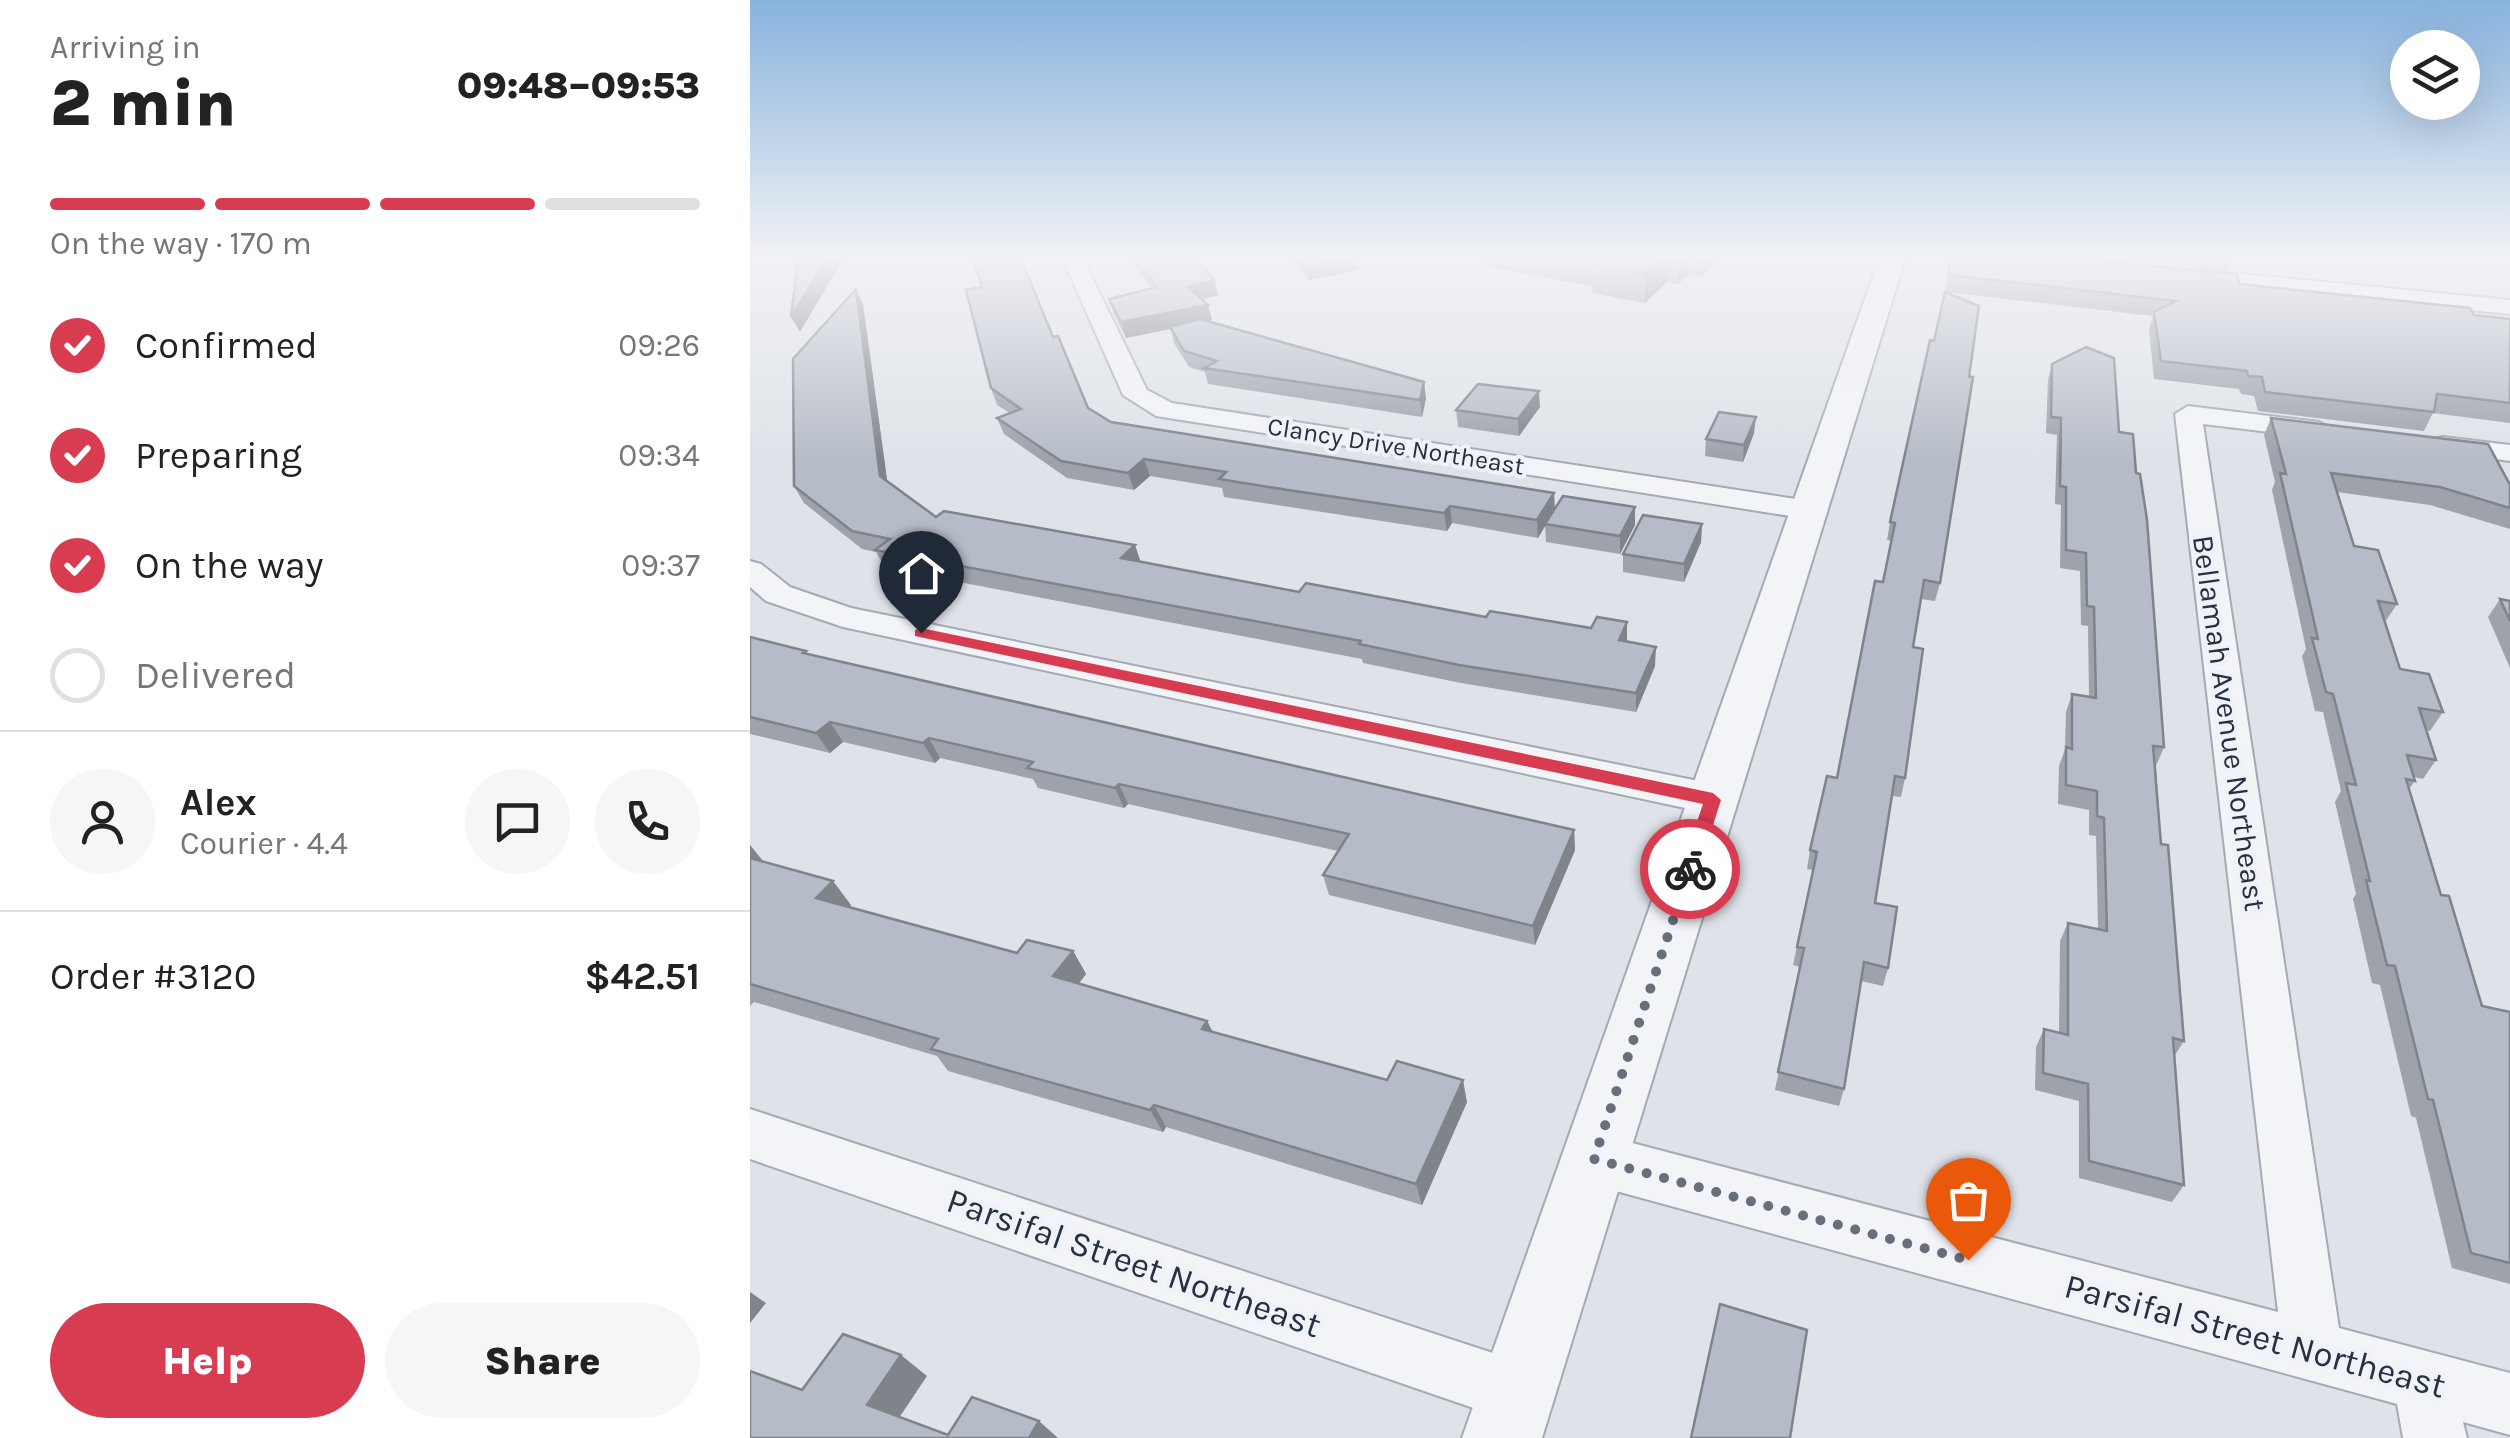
<!DOCTYPE html>
<meta charset="utf-8">
<style>
:root{--surface:#fff;--page:#f6f6f6;--text:#222;--muted:#767676;--line:#e0e0e0;--accent:#d73c51}
body{margin:0;font-family:Karla,sans-serif;background:var(--page);color:var(--text);height:100vh;display:flex;flex-direction:column;font-size:38px;white-space:nowrap}
*{box-sizing:border-box;margin:0}
p{font-size:32px;color:var(--muted)}
.icon{flex:none;width:55px;height:55px;fill:none;stroke:currentColor;stroke-width:2;stroke-linecap:round;stroke-linejoin:round}
.map{position:relative;flex:1;overflow:hidden}
.drawer{display:flex;flex-direction:column;background:var(--surface);width:750px}
.drawer>*{flex:none}
.controls{position:absolute;left:1640px;top:30px;display:grid;gap:20px}
.controls a{display:grid;place-items:center;width:90px;height:90px;border-radius:50%;background:var(--surface);box-shadow:0 10px 40px #0002;font-size:50px}
.pin{position:absolute;display:grid;place-items:center;width:85px;height:85px;color:#fff;margin:-102px -42px;border-radius:50% 50% 50% 0;rotate:-45deg;box-shadow:0 0 10px #0007}
.pin .icon{rotate:45deg}
.courier{position:absolute;display:grid;place-items:center;width:100px;height:100px;margin:-50px;border:8px solid #d73c51;border-radius:50%;background:#fff;color:#222;box-shadow:0 2px 12px #0007}
.summary em{font-style:normal;font-weight:800}
.summary div{display:flex;flex-direction:column-reverse}
.summary{display:flex;align-items:center;justify-content:space-between;height:170px;padding:0 50px}
h1{font-size:65px;font-weight:800;line-height:75px}
.bar{display:grid;grid-template-columns:repeat(4,1fr);gap:15px 10px;align-content:center;height:120px;padding:0 50px}
.bar i{height:12px;border-radius:8px;background:var(--line)}
.bar .on{background:var(--accent)}
.bar p{grid-column:span 4}
.line{display:flex;align-items:center;gap:25px;padding:0 50px;border-top:2px solid var(--line)}
.line div{flex:1}
.round{display:grid;place-items:center;flex:none;width:105px;height:105px;border-radius:52px;background:var(--page)}
ol{padding:0 50px;list-style:none}
li{display:flex;align-items:center;gap:30px;height:110px}
li p{margin-inline-start:auto}
li .icon{padding:10px;border-radius:50%;background:var(--accent);color:#fff;stroke-width:4}
li:last-child{color:var(--muted)}
li i{width:55px;height:55px;border:5px solid var(--line);border-radius:50%}
.primary-button{display:flex;gap:20px;margin-top:auto;padding:20px 50px}
.primary-button a{flex:1;height:115px;border-radius:60px;background:var(--accent);color:#fff;font-size:40px;font-weight:800;line-height:115px;text-align:center}
.primary-button a+a{background:var(--page);color:var(--text)}
main{display:flex;flex:1;min-height:0}
.map>svg:first-child{display:block}
.lines{fill:none;stroke-linecap:round;stroke-linejoin:round}
.minor-casing{stroke:#a4aab4;stroke-width:4}
.tertiary-casing{stroke:#a4aab4;stroke-width:4}
.minor{fill:#f2f4f7;fill-rule:evenodd}
.tertiary{fill:#f2f4f7;fill-rule:evenodd}
.wall{fill:#9da2ab}
.shaded-wall{fill:#7f848b}
.building{fill:#b6bcc7;stroke:#7f848b;stroke-width:2.5}
.route{fill:#d73c51}
.done{stroke:#676f7c;stroke-width:10;stroke-dasharray:0 18}
.labels{text-anchor:middle;dominant-baseline:central;stroke-width:8;stroke-linejoin:round;paint-order:stroke}
.far-street-label{font-size:25px;fill:#273042;stroke:#eff2f7}
.street-label{font-size:30px;fill:#273042;stroke:#eff2f7}
.near-street-label{font-size:35px;fill:#273042;stroke:#eff2f7}
</style>
<main>
<section class="drawer">
<div class="summary"><div><h1>2 min</h1><p>Arriving in</p></div><em>09:48–09:53</em></div>
<div class="bar"><i class="on"></i><i class="on"></i><i class="on"></i><i></i><p>On the way · 170 m</p></div>
<ol>
<li><svg class="icon" aria-label="check" viewBox="0 0 24 24"><path d="M5 12l5 5 9-10"/></svg>Confirmed<p>09:26</p></li>
<li><svg class="icon" aria-label="check" viewBox="0 0 24 24"><path d="M5 12l5 5 9-10"/></svg>Preparing<p>09:34</p></li>
<li><svg class="icon" aria-label="check" viewBox="0 0 24 24"><path d="M5 12l5 5 9-10"/></svg>On the way<p>09:37</p></li>
<li><i></i>Delivered</li>
</ol>
<div class="line" style="height:180px"><a class="round"><svg class="icon" aria-label="person" viewBox="0 0 24 24"><circle cx="12" cy="8" r="4"/><path d="M4 21q1-7 8-7t8 7"/></svg></a><div><b>Alex</b><p>Courier · 4.4</p></div><a class="round"><svg class="icon" aria-label="chat" viewBox="0 0 24 24"><path d="M4 5h16v11H9l-5 4z"/></svg></a><a class="round"><svg class="icon" aria-label="phone" viewBox="0 0 24 24"><path d="M5 4h4l2 5-3 2q2 4 5 5l2-3 5 2v4C11 20 4 13 5 4z"/></svg></a></div>
<div class="line" style="height:130px"><div>Order #3120</div><b>$42.51</b></div>
<div class="primary-button"><a>Help</a><a>Share</a></div>
</section>
<div class="map">
<svg width="1760" height="1438" viewBox="0 0 1760 1438">
<rect width="100%" height="100%" fill="#dfe3e9"/>
<g class="lines">
<g class="minor-casing">
<g id="minor">
<path d="M313,259H333L397,390L422,403L1059,501L1070,504L1074,510L1070,516L1059,519L406,416L373,395Z"/>
<path d="M1441,269L1760,300V314L1433,281L1430,276Z"/>
<path d="M1438,406L1569,422L1583,430L1569,438L1453,424L1589,1328L1760,1373V1435L1713,1422L1717,1438H1653L1647,1404L844,1185L825,1177L817,1159L825,1141L844,1133L1528,1312L1425,414Z"/>
<path d="M1693,437L1760,445V461L1683,451L1679,445L1683,439Z"/>
<path d="M0,561L11,564L40,587L101,608L963,784L977,789L983,799L977,809L963,814L93,627L16,601L0,587Z"/>
<path d="M0,1109L767,1361L789,1370L798,1392L789,1414L767,1423L0,1159Z"/>
</g>
</g>
<g class="tertiary-casing">
<path id="tertiary" d="M1129,259H1155L792,1438H712Z"/>
</g>
<use href="#minor" class="minor"/>
<use href="#tertiary" class="tertiary"/>
</g>
<g class="wall">
<path d="M379,259H446L464,280L468,295L452,299L462,320L458,321L676,398L672,417L458,384L455,372L439,367L424,343L421,329L376,338L364,314L359,299L401,288Z"/>
<path d="M542,259H606L607,270L559,280Z"/>
<path d="M733,259H970L951,277L938,275L928,284L917,282L895,303L842,293V286L734,266Z"/>
<path d="M1201,259L1489,284L1760,319V423L1683,413L1674,431L1508,411L1504,396L1491,394L1489,389L1404,379L1399,329L1403,316L1195,292Z"/>
<path d="M1362,259H1481L1477,270Z"/>
<path d="M106,289L113,304L137,481L186,517L385,545L390,562L549,592L736,617L841,628L877,622V642L905,666L886,712L711,683L613,663L612,659L135,568L126,552L112,549L54,503L44,486Z"/>
<path d="M303,337L338,408L361,422L885,525L870,554L796,542L795,525L788,538L702,523L697,531L474,497L472,488L400,476L384,490L317,478L254,434L247,418L260,413L247,405L241,388Z"/>
<path d="M1180,340L1190,583L1185,601L1171,599L1163,647L1155,778L1151,797L1142,796L1125,903L1138,968L1133,986L1111,981L1094,1089L1089,1106L1025,1090L1050,967L1043,965L1063,870L1057,869L1060,850L1087,778L1133,582L1142,541L1137,540L1140,522Z"/>
<path d="M1302,364L1369,432L1386,473L1414,747L1406,766L1411,844L1434,1041L1425,1055L1434,1185L1422,1202L1329,1178V1101L1285,1090L1286,1047L1294,1029L1309,1033L1310,941L1318,923L1348,929L1346,836L1339,835V810L1308,804L1309,766L1315,749L1316,712L1322,694L1339,696L1338,626L1331,625L1330,571L1310,568L1311,505L1305,504L1307,435L1296,433L1298,380Z"/>
<path d="M790,407L769,436L708,427L706,410Z"/>
<path d="M1521,418L1760,508V529L1680,505L1587,492L1604,546L1647,604L1635,622L1650,669L1693,712L1680,731L1676,730L1686,760L1673,779L1664,777L1665,781L1659,789L1691,895L1732,1006L1760,1012V1284L1702,1268L1666,1118L1661,1116L1630,985L1622,983L1603,899L1606,894L1585,802L1591,791L1573,712L1565,711L1552,656L1556,649L1522,490L1525,482L1514,435Z"/>
<path d="M1004,433L993,462L955,456L956,439Z"/>
<path d="M952,524L951,542L934,582L873,572V554Z"/>
<path d="M1750,599L1760,601V668L1738,617Z"/>
<path d="M0,637L56,651L58,654L824,830L825,850L785,945L579,895L573,875L588,851L378,804L374,808L288,788L283,779L190,758L185,763L93,742L80,753L0,734Z"/>
<path d="M0,845L14,862L101,905L99,907L267,953L323,951L336,974L329,983L457,1021L463,1032L717,1102L672,1205L416,1127L413,1132L198,1071L187,1056L4,1002L0,1006Z"/>
</g>
<g class="shaded-wall">
<path d="M77,259H93L50,332L41,317Z"/>
<path d="M600,259H606L607,270L559,280L557,267Z"/>
<path d="M912,259H918L917,282L895,303V274Z"/>
<path d="M929,259H938V275L928,284Z"/>
<path d="M952,259H970L951,277Z"/>
<path d="M464,280L468,295L442,302L438,287Z"/>
<path d="M106,289L113,304L139,494L130,476Z"/>
<path d="M458,305L462,320L376,338L371,322Z"/>
<path d="M674,382L676,398L672,417L670,400Z"/>
<path d="M789,391L790,407L769,436L768,419Z"/>
<path d="M1006,417L1004,433L993,462L994,445Z"/>
<path d="M394,459L400,476L384,490L378,473Z"/>
<path d="M804,493L805,510L788,538L787,520Z"/>
<path d="M700,506L702,523L697,531L694,513Z"/>
<path d="M885,507V525L870,554V536Z"/>
<path d="M952,524L951,542L934,582V564Z"/>
<path d="M385,545L391,563L371,558Z"/>
<path d="M877,622V640L869,659V640Z"/>
<path d="M906,647L905,666L886,712V693Z"/>
<path d="M80,722L93,742L80,753L66,733Z"/>
<path d="M179,738L190,758L185,763L173,743Z"/>
<path d="M369,784L378,804L374,808L365,788Z"/>
<path d="M824,830L825,850L785,945L783,926Z"/>
<path d="M0,845L14,863L0,875Z"/>
<path d="M83,881L101,905L84,922L66,898Z"/>
<path d="M323,951L336,974L317,999L303,976Z"/>
<path d="M457,1021L468,1043L452,1029Z"/>
<path d="M713,1080L717,1102L672,1205L666,1184Z"/>
<path d="M404,1105L416,1127L413,1132L400,1110Z"/>
<path d="M0,1292L16,1303L0,1323Z"/>
<path d="M151,1355L177,1376L145,1424L117,1405Z"/>
<path d="M289,1421L308,1438H279Z"/>
</g>
<g class="building">
<path d="M48,259H77L41,317Z"/>
<path d="M223,259H271L303,337L308,336L338,408L361,422L804,493L787,520L700,506L694,513L538,490L469,479L476,472L394,459L378,473L311,461L247,418L271,409L241,388L216,290L232,287Z"/>
<path d="M385,259H446L464,280L438,287L458,305L371,322L359,299L407,287Z"/>
<path d="M550,259H600L557,267Z"/>
<path d="M845,259H912L895,274L842,264L848,259Z"/>
<path d="M1201,259H1333L1487,274L1489,284L1720,308L1724,315L1760,319V403L1687,394L1684,412L1515,392L1512,377L1498,376L1497,371L1411,361L1404,312L1426,301L1198,275Z"/>
<path d="M106,289L130,476L186,517L194,511L385,545L371,558L549,592L556,583L736,617L740,611L841,628L847,617L877,622L869,640L906,647L886,693L709,665L609,644L611,641L125,550L140,539L102,531L44,486L43,359Z"/>
<path d="M1195,292L1229,306L1219,377H1223L1190,583L1174,580L1163,647L1173,649L1155,778L1145,776L1125,903L1147,907L1138,968L1114,962L1094,1089L1028,1072L1054,948L1047,947L1067,852L1060,850L1077,776L1087,778L1125,581L1133,582L1145,523L1140,522L1180,340L1184,341Z"/>
<path d="M450,319L674,382L670,400L454,368L467,361L434,351L420,327Z"/>
<path d="M1336,347L1364,358L1369,432L1383,434L1386,473L1390,474L1397,520L1414,747L1403,746L1411,844L1418,845L1434,1041L1423,1038L1434,1185L1339,1161L1338,1084L1293,1073L1294,1029L1318,1035V923L1357,931L1354,818L1347,816V791L1316,785V747L1322,749V694L1346,698L1344,607L1337,606L1336,553L1316,550V487L1310,486L1311,418L1301,417L1302,364Z"/>
<path d="M728,384L789,391L768,419L706,410Z"/>
<path d="M969,412L1006,417L994,445L956,439Z"/>
<path d="M1521,418L1738,444L1760,485V508L1690,487L1581,473L1604,546L1628,550L1647,604L1628,601L1650,669L1679,674L1693,712L1669,708L1686,760L1657,755L1665,781L1656,779L1691,895L1699,896L1732,1006L1760,1012V1263L1721,1253L1683,1100L1678,1099L1645,966L1637,965L1616,880L1620,881L1596,783L1606,785L1583,694L1576,692L1562,638L1568,639L1530,473L1536,474Z"/>
<path d="M813,496L885,507L870,536L795,524Z"/>
<path d="M893,515L952,524L934,564L873,554Z"/>
<path d="M1750,599L1760,601V621Z"/>
<path d="M0,637L56,651L53,653L824,830L783,926L573,875L599,834L369,784L365,788L277,768L283,762L179,738L173,743L80,722L66,733L0,717Z"/>
<path d="M0,858L83,881L66,898L267,953L277,940L323,951L303,976L457,1021L452,1029L637,1080L647,1061L713,1080L666,1184L404,1105L400,1110L181,1049L188,1039L0,984Z"/>
<path d="M970,1304L1057,1330L1040,1438H941Z"/>
<path d="M93,1334L151,1355L117,1405L198,1435L222,1397L289,1421L279,1438H0V1371L52,1390Z"/>
</g>
<linearGradient id="sky" x2="0" y2="1"><stop stop-color="#88b2dd"/><stop offset="0.56" stop-color="#f1f2f5"/><stop offset="1" stop-color="#f1f2f5" stop-opacity="0"/></linearGradient>
<rect width="1760" height="460" fill="url(#sky)"/>
<path class="route" d="M171,628L963,793L971,800L949,869L940,876L931,869L953,804L165,636V630Z"/>
<g class="lines">
<path class="done" d="M940,869L844,1159L1218,1260"/>
</g>
<g class="labels">
<g class="far-street-label">
<text transform="translate(646 446) rotate(9)">Clancy Drive Northeast</text>
</g>
<g class="street-label">
<text transform="translate(1479 723) rotate(82)">Bellamah Avenue Northeast</text>
</g>
<g class="near-street-label">
<text transform="translate(384 1263) rotate(19)">Parsifal Street Northeast</text>
<text transform="translate(1505 1336) rotate(15)">Parsifal Street Northeast</text>
</g>
</g>
</svg>
<div class="controls">
<a><svg class="icon" aria-label="layers" viewBox="0 0 24 24"><path d="M12 4l9 5-9 5-9-5zM3 14l9 5 9-5"/></svg></a>
</div>
<div class="pin" style="left:1218px;top:1260px;background:#ea580c"><svg class="icon" aria-label="bag" viewBox="0 0 24 24"><path d="M5 8h14l-1 12H6zM9 8a3 3 0 0 1 6 0"/></svg></div>
<div class="pin" style="left:171px;top:633px;background:#1f2937"><svg class="icon" aria-label="home" viewBox="0 0 24 24"><path d="M3 11l9-7 9 7M6 9v11h12V9"/></svg></div>
<div class="courier" style="left:940px;top:869px"><svg class="icon" aria-label="bike" viewBox="0 0 24 24"><circle cx="6" cy="16" r="4"/><circle cx="18" cy="16" r="4"/><path d="M6 16l4-8h5l3 8M10 8l3 8H6M13 5h3"/></svg></div>
</div>
</main>
